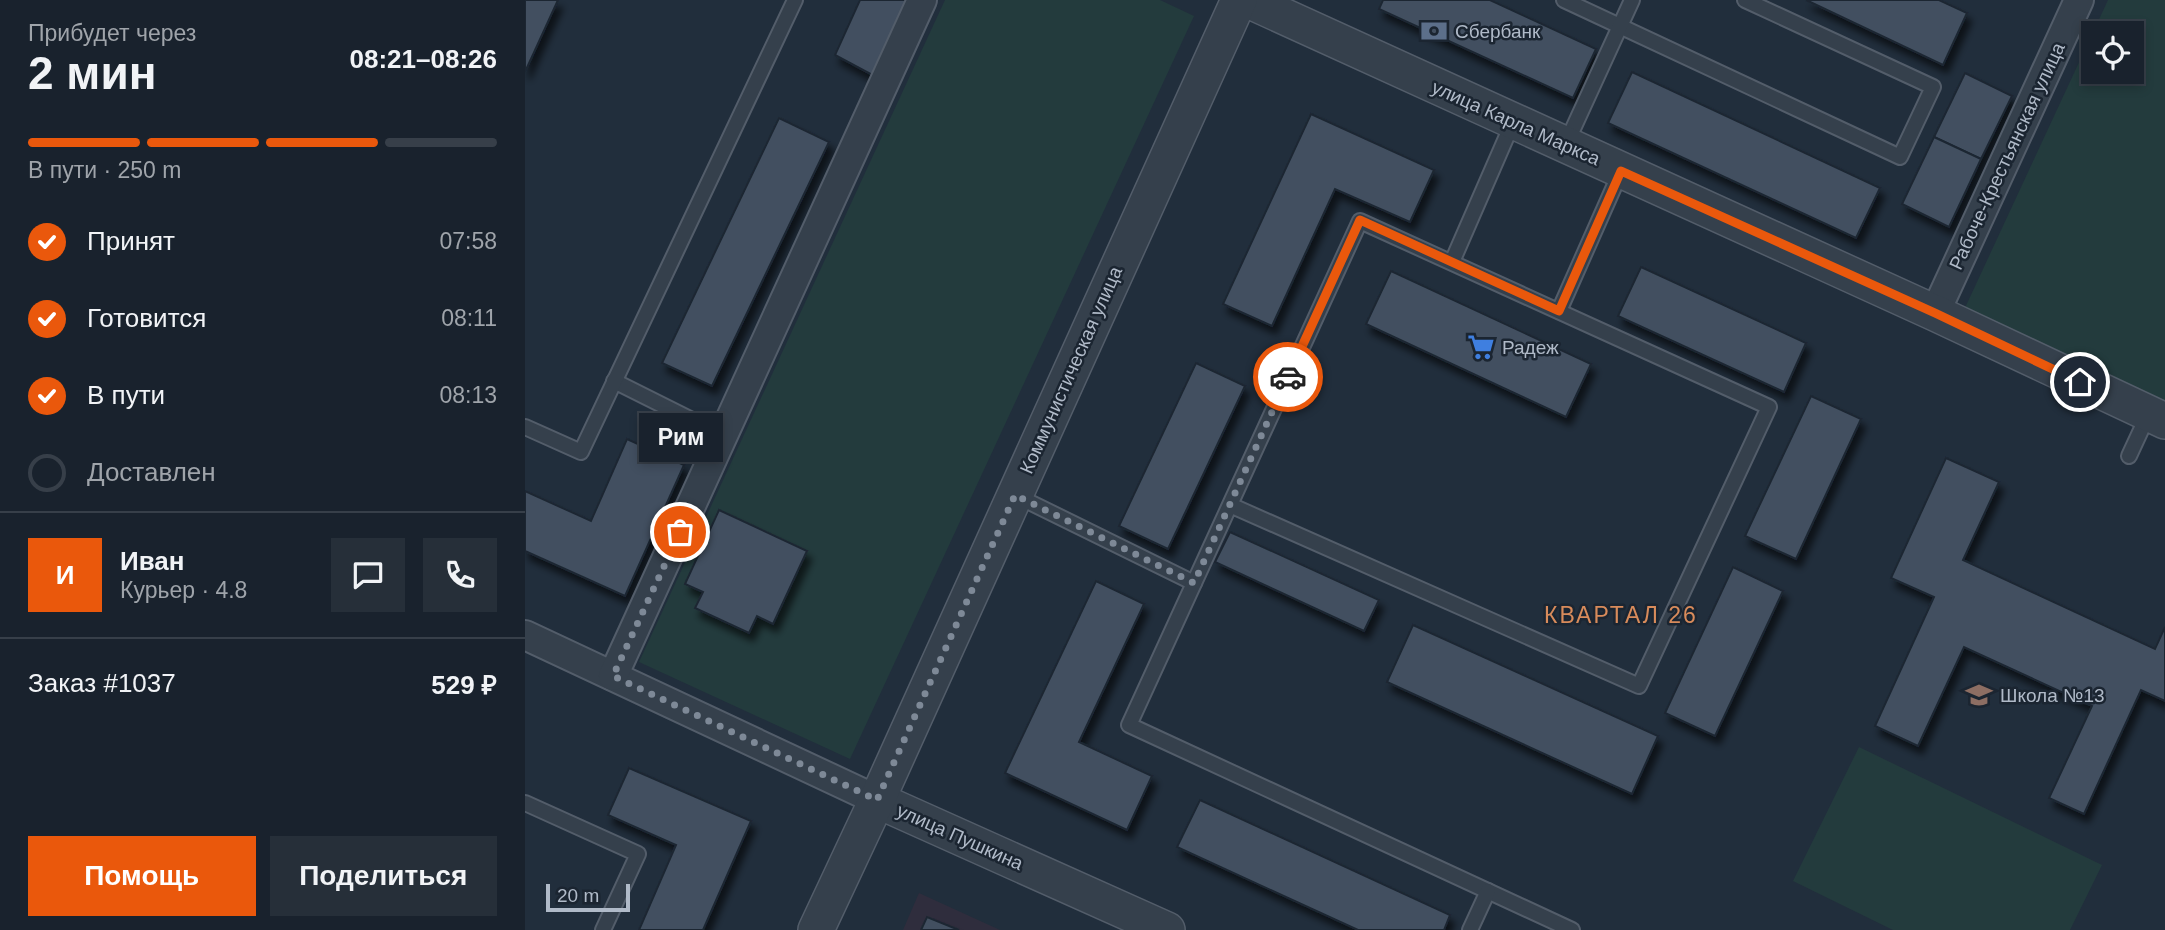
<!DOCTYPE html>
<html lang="ru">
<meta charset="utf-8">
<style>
:root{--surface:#19222d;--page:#262f39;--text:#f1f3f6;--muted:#9fa4aa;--line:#373f49;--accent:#ea580c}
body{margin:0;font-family:Helvetica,sans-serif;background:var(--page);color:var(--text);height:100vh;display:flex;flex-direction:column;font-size:26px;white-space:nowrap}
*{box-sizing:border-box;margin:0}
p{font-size:23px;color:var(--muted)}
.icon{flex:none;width:38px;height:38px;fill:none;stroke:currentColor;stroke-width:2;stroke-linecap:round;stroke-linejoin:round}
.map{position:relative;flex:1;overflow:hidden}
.sheet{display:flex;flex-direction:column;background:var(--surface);width:525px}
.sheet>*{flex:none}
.buttons{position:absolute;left:1556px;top:21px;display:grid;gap:14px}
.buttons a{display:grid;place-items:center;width:63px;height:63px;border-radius:0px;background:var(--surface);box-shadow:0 4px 10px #0003,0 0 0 2px var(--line);font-size:35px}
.scale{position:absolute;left:21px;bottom:18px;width:84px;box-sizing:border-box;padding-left:7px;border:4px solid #b0bac8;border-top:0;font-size:19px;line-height:24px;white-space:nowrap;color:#b0bac8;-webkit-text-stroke:5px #1b2531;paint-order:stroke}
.pin{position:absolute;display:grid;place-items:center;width:60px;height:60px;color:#fff;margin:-30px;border:4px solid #fff;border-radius:50%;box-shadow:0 2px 7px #0007}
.courier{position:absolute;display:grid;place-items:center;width:70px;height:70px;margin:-35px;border:5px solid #ea580c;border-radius:50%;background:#fff;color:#222;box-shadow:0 2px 9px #0007}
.bubble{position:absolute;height:49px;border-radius:0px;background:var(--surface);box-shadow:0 4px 10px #0003,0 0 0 2px var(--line);font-size:23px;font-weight:600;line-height:49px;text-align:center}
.summary em{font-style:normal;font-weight:600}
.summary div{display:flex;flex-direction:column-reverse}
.summary{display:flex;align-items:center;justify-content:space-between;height:119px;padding:0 28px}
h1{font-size:46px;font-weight:600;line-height:52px}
.bar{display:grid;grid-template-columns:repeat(4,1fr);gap:10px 7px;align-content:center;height:84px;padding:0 28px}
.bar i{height:9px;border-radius:5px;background:var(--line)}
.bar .current{background:var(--accent)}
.bar p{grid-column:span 4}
.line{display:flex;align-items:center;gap:18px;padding:0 28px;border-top:2px solid var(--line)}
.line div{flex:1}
.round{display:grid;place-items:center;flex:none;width:74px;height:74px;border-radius:0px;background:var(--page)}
ol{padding:0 28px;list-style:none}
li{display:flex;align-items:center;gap:21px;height:77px}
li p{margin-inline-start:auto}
li .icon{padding:7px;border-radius:50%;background:var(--accent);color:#fff;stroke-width:4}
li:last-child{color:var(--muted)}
li i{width:38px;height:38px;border:4px solid var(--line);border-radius:50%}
.cta{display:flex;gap:14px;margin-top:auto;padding:14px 28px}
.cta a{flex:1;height:80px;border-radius:0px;background:var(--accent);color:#fff;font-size:28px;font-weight:600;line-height:80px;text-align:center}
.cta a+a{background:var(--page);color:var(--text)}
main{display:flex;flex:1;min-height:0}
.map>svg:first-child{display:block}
.medical{fill:#2f2d3d}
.green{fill:#233b3d;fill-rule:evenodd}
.building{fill:#425060;stroke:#1d2733;stroke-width:2;filter:url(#shadow)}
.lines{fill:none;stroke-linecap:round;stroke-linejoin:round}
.service-casing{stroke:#535d6a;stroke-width:18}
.minor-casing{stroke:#535d6a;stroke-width:32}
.tertiary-casing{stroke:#535d6a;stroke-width:38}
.service{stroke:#35404c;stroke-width:14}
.minor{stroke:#35404c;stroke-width:28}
.tertiary{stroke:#35404c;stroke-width:35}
.done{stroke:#7e8997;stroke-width:7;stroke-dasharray:0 12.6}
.route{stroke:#ea580c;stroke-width:9}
.labels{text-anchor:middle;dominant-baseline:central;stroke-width:5;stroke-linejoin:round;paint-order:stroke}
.poi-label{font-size:19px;fill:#b0bac8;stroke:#1b2531;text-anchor:start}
.street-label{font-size:19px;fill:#b0bac8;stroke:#1b2531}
.quarter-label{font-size:23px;letter-spacing:2px;fill:#d88b5b;stroke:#1b2531}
</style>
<main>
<section class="sheet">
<div class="summary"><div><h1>2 мин</h1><p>Прибудет через</p></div><em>08:21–08:26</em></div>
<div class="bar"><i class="current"></i><i class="current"></i><i class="current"></i><i></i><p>В пути · 250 m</p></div>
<ol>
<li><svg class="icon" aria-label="check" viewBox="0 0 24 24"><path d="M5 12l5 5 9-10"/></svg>Принят<p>07:58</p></li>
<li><svg class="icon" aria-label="check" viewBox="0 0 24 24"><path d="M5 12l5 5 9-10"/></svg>Готовится<p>08:11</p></li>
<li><svg class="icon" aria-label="check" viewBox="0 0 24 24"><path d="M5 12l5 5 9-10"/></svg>В пути<p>08:13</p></li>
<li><i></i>Доставлен</li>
</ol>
<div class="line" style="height:126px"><b class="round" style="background:var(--accent);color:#fff">И</b><div><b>Иван</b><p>Курьер · 4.8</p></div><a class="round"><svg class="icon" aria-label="chat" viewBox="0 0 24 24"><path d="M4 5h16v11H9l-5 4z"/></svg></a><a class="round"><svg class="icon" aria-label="phone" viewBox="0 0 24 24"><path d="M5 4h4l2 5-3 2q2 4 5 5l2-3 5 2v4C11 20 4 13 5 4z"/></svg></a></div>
<div class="line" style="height:91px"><div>Заказ #1037</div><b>529 ₽</b></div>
<div class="cta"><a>Помощь</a><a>Поделиться</a></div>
</section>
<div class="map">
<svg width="1640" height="930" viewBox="0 0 1640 930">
<defs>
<filter id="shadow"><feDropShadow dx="4.5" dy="8" stdDeviation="3.5" flood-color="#0009"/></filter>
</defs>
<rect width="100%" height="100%" fill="#212e3c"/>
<path class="medical" d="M394,893L475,930H378Z"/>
<g class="green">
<path d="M420,0H635L669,16L325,759L114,662Z"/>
<path d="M1583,0H1640V402L1439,310ZM1568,33H1606V72H1568Z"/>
<path d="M1334,747L1577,865L1545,930H1368L1268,881Z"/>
</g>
<g class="building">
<path d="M0,0H33L0,72Z"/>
<path d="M335,0H390L353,78L310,55Z"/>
<path d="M858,0H965L1071,49L1048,98L854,9Z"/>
<path d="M1281,0H1414L1442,13L1418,65Z"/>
<path d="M1107,72L1355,188L1331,238L1083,123Z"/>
<path d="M1440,73L1487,96L1456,159L1409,137Z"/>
<path d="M786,114L909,170L885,222L810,189L747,326L698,304Z"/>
<path d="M254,118L304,142L187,386L137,363Z"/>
<path d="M1409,137L1456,159L1424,227L1377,204Z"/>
<path d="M1116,267L1281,343L1259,392L1093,316Z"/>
<path d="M866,271L1066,364L1041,417L841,324Z"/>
<path d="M671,363L720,386L643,549L594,526Z"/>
<path d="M1286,396L1336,419L1271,559L1220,536Z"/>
<path d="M102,439L159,465L100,596L0,551V491L66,521Z"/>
<path d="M1421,458L1474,482L1438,560L1630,649L1640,627V701L1616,690L1559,814L1524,798L1567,706L1439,647L1393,746L1350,726L1409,597L1366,578Z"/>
<path d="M194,510L282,551L248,624L232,616L224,633L170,608L178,592L160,584Z"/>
<path d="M705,532L854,600L839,631L690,562Z"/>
<path d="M1208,567L1258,591L1190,736L1140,713Z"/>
<path d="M571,581L619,604L554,742L627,776L602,830L480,773Z"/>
<path d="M888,625L1133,736L1107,794L862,682Z"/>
<path d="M104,768L226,821L178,930H114L151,845L83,815Z"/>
<path d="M675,800L925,915L919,930H833L652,847Z"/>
<path d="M402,917L434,930H396Z"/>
</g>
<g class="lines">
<g class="service-casing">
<g id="service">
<path d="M1039,0L1375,157L1408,87L1220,0"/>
<path d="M1041,144L1107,0"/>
<path d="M927,262L988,122"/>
<path d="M1034,311L1096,171"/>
<path d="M89,381L199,436"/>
<path d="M0,427L56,452L270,0"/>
<path d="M1604,456L1623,415"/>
<path d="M490,495L669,583"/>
<path d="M705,505L1114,686L1244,407L835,221L604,725L1047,930"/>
<path d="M0,803L113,854L78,930"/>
<path d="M945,930L963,891"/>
</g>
</g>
<g class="minor-casing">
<g id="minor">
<path d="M1410,313L1554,0"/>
<path d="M0,635L352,800"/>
<path d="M88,676L397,0"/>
</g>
</g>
<g class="tertiary-casing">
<g id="tertiary">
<path d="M723,0L1410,313L1640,421"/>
<path d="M352,800L642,930"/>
<path d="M291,930L352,800L714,0"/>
</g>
</g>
<use href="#service" class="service"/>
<use href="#minor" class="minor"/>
<use href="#tertiary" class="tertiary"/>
</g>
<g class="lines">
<path class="done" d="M155,532L88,676L352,800L490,495L669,583L763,377"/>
<path class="route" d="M763,377L835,220L1034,311L1096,171L1410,313L1555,382"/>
</g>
<defs>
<g id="bank-bare" transform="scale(2.1)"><path d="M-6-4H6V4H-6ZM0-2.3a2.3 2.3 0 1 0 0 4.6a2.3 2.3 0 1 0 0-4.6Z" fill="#5c6f8a" stroke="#1b2531" stroke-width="2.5" paint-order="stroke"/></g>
<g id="supermarket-bare" transform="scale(2.1)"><path d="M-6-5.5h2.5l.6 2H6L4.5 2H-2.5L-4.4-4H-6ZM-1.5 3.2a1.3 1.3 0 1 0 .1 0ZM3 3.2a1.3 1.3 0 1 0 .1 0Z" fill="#3f7fe0" stroke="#1b2531" stroke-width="2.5" paint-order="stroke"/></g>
<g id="school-bare" transform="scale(2.1)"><path d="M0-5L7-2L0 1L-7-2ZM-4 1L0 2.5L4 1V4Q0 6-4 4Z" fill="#8d6e63" stroke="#1b2531" stroke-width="2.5" paint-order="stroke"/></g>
</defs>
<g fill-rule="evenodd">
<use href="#bank-bare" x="909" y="31"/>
<use href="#supermarket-bare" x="956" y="347"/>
<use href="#school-bare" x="1454" y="695"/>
</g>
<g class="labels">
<g class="poi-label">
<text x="930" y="31">Сбербанк</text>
<text x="977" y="347">Радеж</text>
<text x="1475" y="695">Школа №13</text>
</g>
<g class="street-label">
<text transform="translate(991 123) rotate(24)">улица Карла Маркса</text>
<text transform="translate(1482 156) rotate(-65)">Рабоче-Крестьянская улица</text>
<text transform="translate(546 370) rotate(-66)">Коммунистическая улица</text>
<text transform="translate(435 837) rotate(24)">улица Пушкина</text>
</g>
<g class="quarter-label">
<text x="1096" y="615">КВАРТАЛ 26</text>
</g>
</g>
</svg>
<div class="buttons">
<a><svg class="icon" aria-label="locate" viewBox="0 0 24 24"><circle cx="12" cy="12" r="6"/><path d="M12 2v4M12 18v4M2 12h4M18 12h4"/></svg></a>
</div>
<div class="scale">20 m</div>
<div class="pin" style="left:155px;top:532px;background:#ea580c"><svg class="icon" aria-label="bag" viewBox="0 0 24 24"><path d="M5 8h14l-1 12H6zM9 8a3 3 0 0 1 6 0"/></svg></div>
<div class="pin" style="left:1555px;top:382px;background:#1f2937"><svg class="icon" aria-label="home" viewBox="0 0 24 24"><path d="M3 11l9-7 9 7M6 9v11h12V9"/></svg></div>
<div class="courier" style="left:763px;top:377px"><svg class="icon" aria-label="car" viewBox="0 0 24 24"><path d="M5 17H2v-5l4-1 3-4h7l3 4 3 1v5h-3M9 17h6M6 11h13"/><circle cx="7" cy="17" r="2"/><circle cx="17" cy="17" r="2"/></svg></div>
<div class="bubble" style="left:114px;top:413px;width:84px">Рим</div>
</div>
</main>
